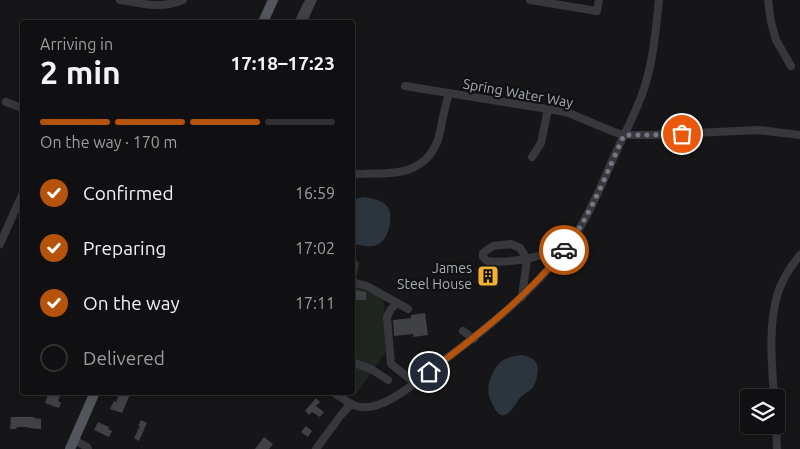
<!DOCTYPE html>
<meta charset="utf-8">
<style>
:root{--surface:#101012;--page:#19191b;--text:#f1f3f6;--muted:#9c9d9f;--line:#303032;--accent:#b45309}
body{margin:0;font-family:Ubuntu,sans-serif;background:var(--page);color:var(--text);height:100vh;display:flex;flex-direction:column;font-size:19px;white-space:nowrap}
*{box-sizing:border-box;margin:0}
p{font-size:16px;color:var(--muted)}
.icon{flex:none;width:28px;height:28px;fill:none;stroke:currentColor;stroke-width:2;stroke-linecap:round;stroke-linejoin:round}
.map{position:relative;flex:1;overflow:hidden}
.panel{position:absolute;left:20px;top:20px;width:335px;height:375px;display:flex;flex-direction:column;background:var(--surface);border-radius:5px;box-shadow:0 2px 8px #0003,0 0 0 1px var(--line)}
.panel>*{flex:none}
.tools{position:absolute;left:740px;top:389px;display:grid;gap:10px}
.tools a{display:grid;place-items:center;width:45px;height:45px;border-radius:5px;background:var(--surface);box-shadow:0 2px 8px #0003,0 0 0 1px var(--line);font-size:25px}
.pin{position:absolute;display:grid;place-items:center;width:42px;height:42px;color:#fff;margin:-21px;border:2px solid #fff;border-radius:50%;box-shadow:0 1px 5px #0007}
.courier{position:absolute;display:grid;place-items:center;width:50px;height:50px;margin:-25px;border:4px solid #b45309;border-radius:50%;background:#fff;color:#222;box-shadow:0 1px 6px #0007}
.overview em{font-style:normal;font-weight:700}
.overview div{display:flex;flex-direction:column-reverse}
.overview{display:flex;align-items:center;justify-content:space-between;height:85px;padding:0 20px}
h1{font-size:32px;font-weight:700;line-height:38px}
.bar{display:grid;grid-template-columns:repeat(4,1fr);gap:8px 5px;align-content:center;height:60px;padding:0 20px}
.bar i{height:6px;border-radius:4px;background:var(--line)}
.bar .current{background:var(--accent)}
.bar p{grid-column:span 4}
ol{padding:0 20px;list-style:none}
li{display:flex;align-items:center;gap:15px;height:55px}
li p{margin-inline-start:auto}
li .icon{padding:5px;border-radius:50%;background:var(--accent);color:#fff;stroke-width:4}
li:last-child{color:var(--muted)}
li i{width:28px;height:28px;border:2px solid var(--line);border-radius:50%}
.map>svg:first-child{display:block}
.green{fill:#1e261f}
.water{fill:#2c353c}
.building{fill:#404145}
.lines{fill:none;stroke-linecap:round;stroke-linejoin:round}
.minor{stroke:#37383d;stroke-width:8}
.major{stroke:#53555c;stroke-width:10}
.done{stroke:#757880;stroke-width:5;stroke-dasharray:0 9}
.route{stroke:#b45309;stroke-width:6}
.labels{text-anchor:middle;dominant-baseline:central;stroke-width:4.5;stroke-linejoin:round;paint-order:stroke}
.street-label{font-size:14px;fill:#a8adb8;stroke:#111113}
.poi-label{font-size:14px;fill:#a8adb8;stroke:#111113;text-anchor:end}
</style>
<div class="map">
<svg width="800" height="449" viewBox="0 0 800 449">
<rect width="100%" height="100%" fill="#161618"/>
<path class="green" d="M353,261L360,263L356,280L383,292L388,349L356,394L348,395L344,393L352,392Z"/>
<g class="water">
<path d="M364,197C371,198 381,200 386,205C395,213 389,239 379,244C372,248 360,246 353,243V201L358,198Z"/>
<path d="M521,355C534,357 540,362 537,376C536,380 535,384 533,387C530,391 525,393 521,397C516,402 512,412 505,415C500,417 496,411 494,407C492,403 490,400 489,396C486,384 493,368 502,361C507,357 515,356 521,355Z"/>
</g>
<g class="building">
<path d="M305,0H317L307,22H294Z"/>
<path d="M478,270H498V286H485V281H478Z"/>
<path d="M356,290L366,292V300H353V293H356Z"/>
<path d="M425,313L428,335L413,337V334L394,336L393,320L411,318V315Z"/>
<path d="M49,392H62L58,401L61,403L59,408L45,403Z"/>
<path d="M120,392H131L122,413L110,409L114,401L116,402Z"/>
<path d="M316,398L320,402L316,406L324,412L320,417L312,412L309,415L305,411Z"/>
<path d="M11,417H34V418L41,419V429L28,428V427H17L16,429H10Z"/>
<path d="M141,420L147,423L139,441L134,438L140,426H138Z"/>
<path d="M98,422L109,427L108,429L112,431L109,437L94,430Z"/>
<path d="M306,426L312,431L308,437L301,432Z"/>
<path d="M264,437L273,444L269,449H255Z"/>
</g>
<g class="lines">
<g class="minor">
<path d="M120,0C143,4 161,9 183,0"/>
<path d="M530,0L597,11L599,0"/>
<path d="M768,0L771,22L776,40L791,66"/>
<path d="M405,86L560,111L571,114L614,132L624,135H650L759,130L800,135"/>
<path d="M6,102L22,108"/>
<path d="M532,157L541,143L548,109"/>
<path d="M352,174C385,173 422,179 437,142C439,138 440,132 441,127C443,116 446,104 449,93"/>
<path d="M0,244L22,195"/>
<path d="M352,264H354L352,276"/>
<path d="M352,282L367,286L408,309"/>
<path d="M522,297L527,259L520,248L511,244L493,246L483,253V257L487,261C515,264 541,256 567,247"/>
<path d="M397,303L391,309L387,317L391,364L414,382"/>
<path d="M463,331L474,339"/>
<path d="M352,362L371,369L388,380"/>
<path d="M333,392C340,397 348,403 356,406C381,414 416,382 435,367C482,332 529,296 566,248C589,219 602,182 618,148C628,126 640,105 646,82C654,55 656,27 659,0"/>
<path d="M774,398C772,364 768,329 777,296C781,281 791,266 800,255"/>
<path d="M776,425L777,449"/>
<path d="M74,440L87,447L88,449"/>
<path d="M316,449L341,415L351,404"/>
</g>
<g class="major">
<path d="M263,22L273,0"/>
<path d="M70,449L95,392"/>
</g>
</g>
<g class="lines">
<path class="done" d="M564,250C590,218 607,172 624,135H650L682,134"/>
<path class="route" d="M429,372C478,335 526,298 564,250"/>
</g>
<defs>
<g id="building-square" transform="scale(1.125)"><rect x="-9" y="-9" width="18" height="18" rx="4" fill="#f2b134" stroke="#111113"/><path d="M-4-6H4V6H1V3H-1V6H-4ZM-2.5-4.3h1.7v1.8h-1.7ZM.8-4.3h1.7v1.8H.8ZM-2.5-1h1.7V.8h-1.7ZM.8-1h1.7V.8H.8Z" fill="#111"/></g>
</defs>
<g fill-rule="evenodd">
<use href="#building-square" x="488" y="276"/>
</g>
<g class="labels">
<g class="street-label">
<text transform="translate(518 93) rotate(10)">Spring Water Way</text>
</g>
<g class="poi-label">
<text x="472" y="268">James<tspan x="472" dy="16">Steel House</tspan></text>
</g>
</g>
</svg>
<div class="tools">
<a><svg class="icon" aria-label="layers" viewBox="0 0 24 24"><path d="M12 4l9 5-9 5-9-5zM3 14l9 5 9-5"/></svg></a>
</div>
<div class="pin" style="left:682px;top:134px;background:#ea580c"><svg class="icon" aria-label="bag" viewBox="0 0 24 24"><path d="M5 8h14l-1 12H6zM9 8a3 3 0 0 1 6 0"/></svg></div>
<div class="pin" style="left:429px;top:372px;background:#1f2937"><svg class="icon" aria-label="home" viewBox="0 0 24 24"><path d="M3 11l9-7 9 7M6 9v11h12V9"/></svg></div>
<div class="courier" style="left:564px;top:250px"><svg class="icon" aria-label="car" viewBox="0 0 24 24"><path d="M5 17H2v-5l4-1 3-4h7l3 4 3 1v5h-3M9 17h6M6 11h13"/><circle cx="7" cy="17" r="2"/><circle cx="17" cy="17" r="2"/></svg></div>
<section class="panel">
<div class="overview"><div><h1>2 min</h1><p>Arriving in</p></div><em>17:18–17:23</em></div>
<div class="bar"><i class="current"></i><i class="current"></i><i class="current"></i><i></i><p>On the way · 170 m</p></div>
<ol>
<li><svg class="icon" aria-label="check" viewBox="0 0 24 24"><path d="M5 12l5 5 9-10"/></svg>Confirmed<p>16:59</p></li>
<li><svg class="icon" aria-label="check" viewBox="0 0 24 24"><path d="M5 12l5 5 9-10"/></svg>Preparing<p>17:02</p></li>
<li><svg class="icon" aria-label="check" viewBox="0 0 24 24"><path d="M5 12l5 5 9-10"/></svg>On the way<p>17:11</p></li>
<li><i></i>Delivered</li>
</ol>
</section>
</div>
